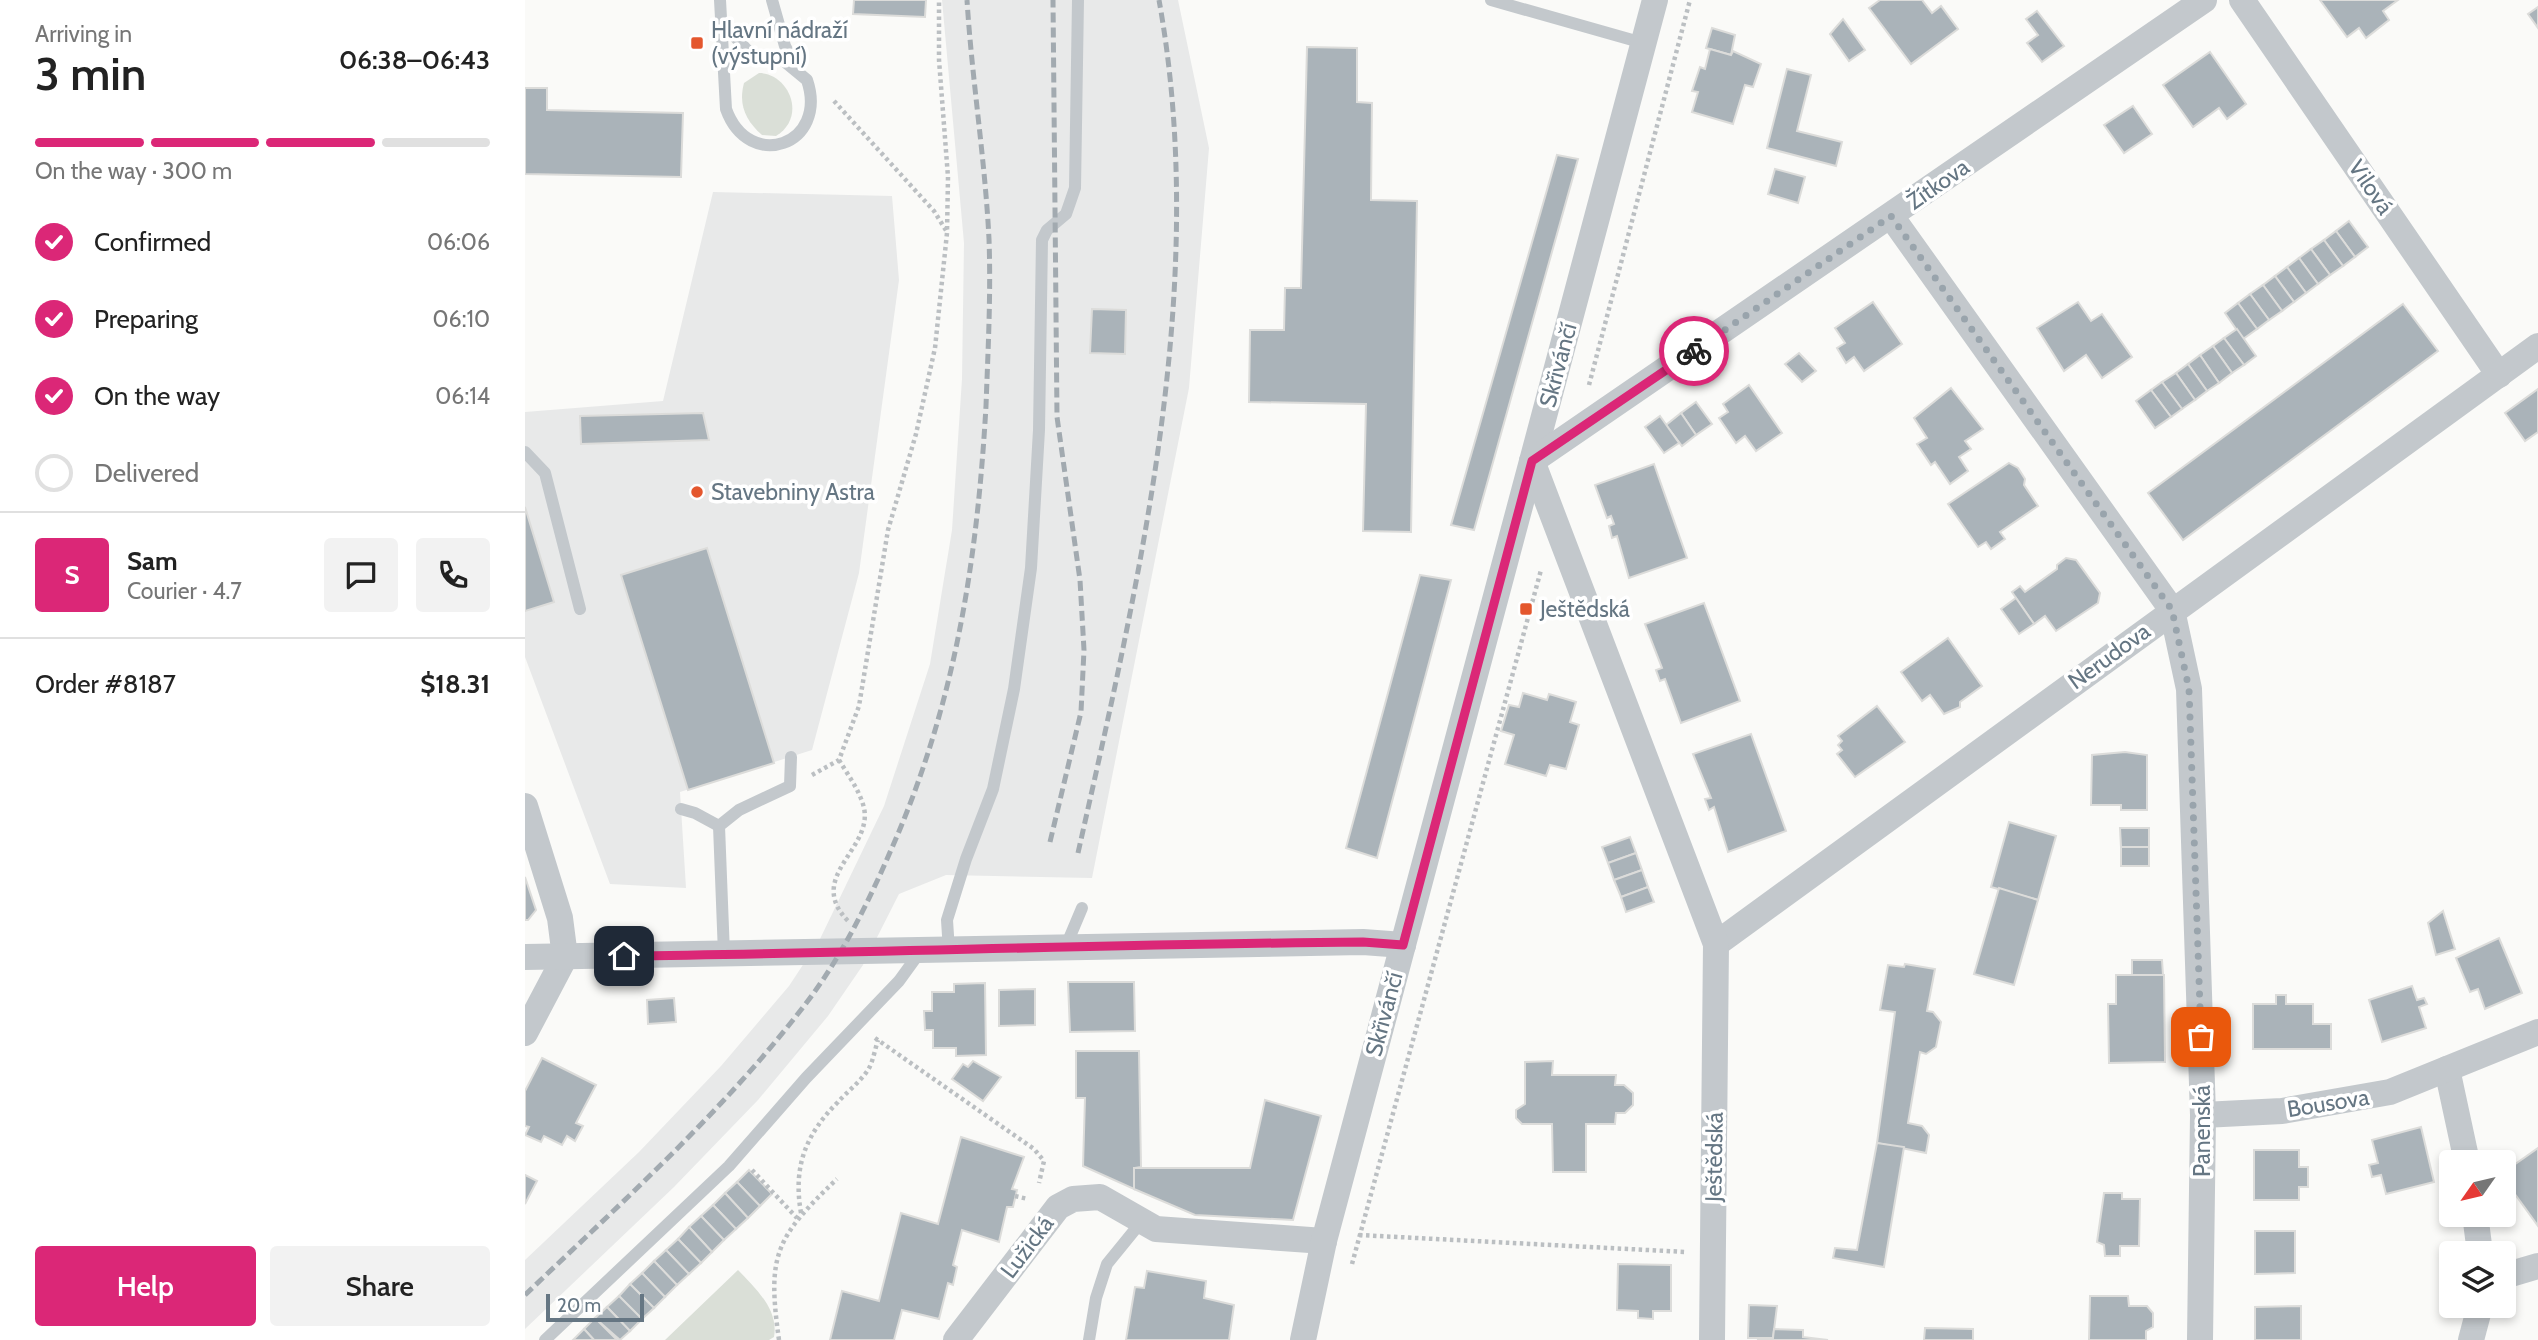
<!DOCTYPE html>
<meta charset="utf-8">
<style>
:root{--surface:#fff;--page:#f2f2f2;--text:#222;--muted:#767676;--line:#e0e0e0;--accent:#db2777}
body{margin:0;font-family:Cabin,sans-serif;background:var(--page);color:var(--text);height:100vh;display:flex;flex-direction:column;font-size:26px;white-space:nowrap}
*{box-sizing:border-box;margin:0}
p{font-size:23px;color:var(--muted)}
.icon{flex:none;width:38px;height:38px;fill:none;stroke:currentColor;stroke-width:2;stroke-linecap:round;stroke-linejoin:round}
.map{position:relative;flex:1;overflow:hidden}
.details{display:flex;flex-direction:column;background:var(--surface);width:525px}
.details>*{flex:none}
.needle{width:46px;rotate:236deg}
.tools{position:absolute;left:1914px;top:1150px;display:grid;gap:14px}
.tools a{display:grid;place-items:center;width:77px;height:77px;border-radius:7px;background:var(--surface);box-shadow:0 4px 10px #0003;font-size:35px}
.scale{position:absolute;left:21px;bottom:18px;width:98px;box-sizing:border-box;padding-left:7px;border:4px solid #657683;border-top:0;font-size:19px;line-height:24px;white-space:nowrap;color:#657683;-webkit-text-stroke:5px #fff;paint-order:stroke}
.pin{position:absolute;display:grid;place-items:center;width:60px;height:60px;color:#fff;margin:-30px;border-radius:14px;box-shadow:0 4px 10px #0006}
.courier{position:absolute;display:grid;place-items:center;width:70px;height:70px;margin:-35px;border:5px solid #db2777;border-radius:50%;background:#fff;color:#222;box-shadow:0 2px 9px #0007}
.overview em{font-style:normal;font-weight:600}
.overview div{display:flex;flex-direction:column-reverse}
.overview{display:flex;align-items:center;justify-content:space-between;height:119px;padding:0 35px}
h1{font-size:46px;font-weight:600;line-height:52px}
.bar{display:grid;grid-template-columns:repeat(4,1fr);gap:10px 7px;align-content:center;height:84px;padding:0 35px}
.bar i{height:9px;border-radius:5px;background:var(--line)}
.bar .selected{background:var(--accent)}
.bar p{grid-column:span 4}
.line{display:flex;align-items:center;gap:18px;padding:0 35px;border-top:2px solid var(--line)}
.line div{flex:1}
.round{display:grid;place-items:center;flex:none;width:74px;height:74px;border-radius:7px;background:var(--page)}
ol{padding:0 35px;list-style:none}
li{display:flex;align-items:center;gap:21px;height:77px}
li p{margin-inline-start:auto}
li .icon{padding:7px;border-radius:50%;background:var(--accent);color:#fff;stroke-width:4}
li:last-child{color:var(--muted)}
li i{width:38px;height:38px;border:4px solid var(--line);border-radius:50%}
.primary-button{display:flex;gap:14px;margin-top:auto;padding:14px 35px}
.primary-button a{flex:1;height:80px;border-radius:7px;background:var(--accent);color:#fff;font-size:28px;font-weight:600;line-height:80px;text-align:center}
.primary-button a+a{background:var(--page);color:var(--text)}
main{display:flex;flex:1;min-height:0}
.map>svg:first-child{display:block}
.built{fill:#e8e9e9}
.green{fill:#dadfd7}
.building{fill:#aab3b9;stroke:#dcdcda;stroke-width:2}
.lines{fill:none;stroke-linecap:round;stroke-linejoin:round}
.path{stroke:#bbbfc2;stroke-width:4.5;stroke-dasharray:3.5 3.5;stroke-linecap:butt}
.lane{stroke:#c3c8cc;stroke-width:12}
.street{stroke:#c3c8cc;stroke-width:26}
.rail{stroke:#a2aab0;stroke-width:5;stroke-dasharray:10 5;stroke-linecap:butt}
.done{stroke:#99a4ac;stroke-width:7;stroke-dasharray:0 12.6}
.route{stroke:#db2777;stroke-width:9}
.poi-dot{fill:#e4572e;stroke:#fff;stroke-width:2.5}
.labels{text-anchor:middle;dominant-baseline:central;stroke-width:7;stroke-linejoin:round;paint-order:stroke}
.poi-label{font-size:23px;fill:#657683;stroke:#fff;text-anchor:start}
.street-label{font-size:23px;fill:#657683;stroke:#fff}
</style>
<main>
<section class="details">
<div class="overview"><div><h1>3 min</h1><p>Arriving in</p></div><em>06:38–06:43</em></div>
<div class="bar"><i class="selected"></i><i class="selected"></i><i class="selected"></i><i></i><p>On the way · 300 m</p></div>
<ol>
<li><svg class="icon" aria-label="check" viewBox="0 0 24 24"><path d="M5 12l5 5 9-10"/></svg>Confirmed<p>06:06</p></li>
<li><svg class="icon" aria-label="check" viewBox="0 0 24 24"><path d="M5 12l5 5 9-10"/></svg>Preparing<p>06:10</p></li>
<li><svg class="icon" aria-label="check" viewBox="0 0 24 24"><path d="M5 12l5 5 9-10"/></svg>On the way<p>06:14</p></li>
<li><i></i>Delivered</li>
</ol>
<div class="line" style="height:126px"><b class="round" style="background:var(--accent);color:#fff">S</b><div><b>Sam</b><p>Courier · 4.7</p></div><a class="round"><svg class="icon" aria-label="chat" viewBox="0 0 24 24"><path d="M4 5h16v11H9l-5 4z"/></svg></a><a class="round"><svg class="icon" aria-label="phone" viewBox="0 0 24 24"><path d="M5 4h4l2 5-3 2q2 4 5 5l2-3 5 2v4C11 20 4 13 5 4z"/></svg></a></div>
<div class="line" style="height:91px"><div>Order #8187</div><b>$18.31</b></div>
<div class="primary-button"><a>Help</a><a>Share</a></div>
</section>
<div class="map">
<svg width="2013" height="1340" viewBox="0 0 2013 1340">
<rect width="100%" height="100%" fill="#fafaf8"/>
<g class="built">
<path d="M417,0H653L684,148L664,388L567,878L421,875L374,894L338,965L303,1016L233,1100L149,1187L0,1329V1260L114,1152L196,1066L264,986L295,939L359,806L405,664L427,530L437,379L439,243Z"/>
<path d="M188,192L367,196L374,280L334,573L287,750L155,792L161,888L85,884L0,657V412L138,401Z"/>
</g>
<g class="green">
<path d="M234,73C263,73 283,116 251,136L237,135C221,121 213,105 219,83Z"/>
<path d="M213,1270C230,1288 254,1309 249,1337L244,1340H140Z"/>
</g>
<g class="building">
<path d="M329,0H401L400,17L328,14Z"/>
<path d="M1355,0H1397L1407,13L1416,6L1433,29L1386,64L1344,8Z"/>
<path d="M1795,0H1873L1858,11L1864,20L1841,38L1834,28L1822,37Z"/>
<path d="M2013,7V28L2003,14Z"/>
<path d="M1512,11L1539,46L1517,62L1502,43L1513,35L1501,19Z"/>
<path d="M1318,19L1340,50L1324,61L1305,34Z"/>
<path d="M1187,28L1210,35L1206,55L1181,48Z"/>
<path d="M782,47L832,48V102L847,103L846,200L892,201L886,532L838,531L841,404L724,402L725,330H759L760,288H776Z"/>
<path d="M1185,49L1206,55L1208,51L1236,64L1228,87L1220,85L1208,124L1167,112L1173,92L1167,91L1175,67L1180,69Z"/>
<path d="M1685,52L1721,104L1702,119L1694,108L1668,127L1638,85Z"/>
<path d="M1262,69L1286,75L1272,131L1317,142L1311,166L1242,148Z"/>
<path d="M0,88H22V110L158,113L156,177L0,174Z"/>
<path d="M1608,106L1627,134L1599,153L1579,125Z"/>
<path d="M1032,155L1053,159L949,530L926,525Z"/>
<path d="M1250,169L1280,177L1273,203L1243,194Z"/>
<path d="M1824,221L1843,247L1830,257L1811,231Z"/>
<path d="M1811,231L1830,257L1818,266L1799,240Z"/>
<path d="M1799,240L1818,266L1805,275L1786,249Z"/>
<path d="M1786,249L1805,275L1793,284L1774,258Z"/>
<path d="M1774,258L1793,284L1781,293L1762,267Z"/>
<path d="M1762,267L1781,293L1769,302L1750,276Z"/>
<path d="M1750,276L1769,302L1757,311L1738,285Z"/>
<path d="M1738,285L1757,311L1744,320L1725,294Z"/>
<path d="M1725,294L1744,320L1732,329L1713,303Z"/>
<path d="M1348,302L1377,344L1339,371L1329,357L1321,363L1312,348L1320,343L1310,328Z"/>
<path d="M1553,302L1566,321L1577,314L1607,357L1577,378L1561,355L1539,371L1512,328Z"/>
<path d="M1713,303L1732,329L1718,339L1700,313Z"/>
<path d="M1878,304L1913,351L1658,540L1623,493Z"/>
<path d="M567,309L601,310L600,354L565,353Z"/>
<path d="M1712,329L1731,356L1719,365L1699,338Z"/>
<path d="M1699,338L1719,365L1707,373L1688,346Z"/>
<path d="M1688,346L1707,373L1694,383L1675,355Z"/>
<path d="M1274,353L1291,371L1277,382L1260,364Z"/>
<path d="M1675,355L1694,383L1682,391L1663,364Z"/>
<path d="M1663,364L1682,391L1670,400L1651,373Z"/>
<path d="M1651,373L1670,400L1657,409L1637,382Z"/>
<path d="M1637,382L1657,409L1646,417L1626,390Z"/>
<path d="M1224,385L1257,433L1231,451L1220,436L1211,443L1194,418L1203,412L1198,404Z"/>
<path d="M1426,388L1458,429L1440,441L1446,449L1434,457L1443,471L1425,484L1410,462L1406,465L1392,444L1402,438L1389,418Z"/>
<path d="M2013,389V432L2000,441L1980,413Z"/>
<path d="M1626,390L1646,417L1630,428L1611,401Z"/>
<path d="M1171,402L1187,424L1171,435L1156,413Z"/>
<path d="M178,413L184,440L56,444L55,416Z"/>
<path d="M1156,413L1171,435L1157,446L1141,425Z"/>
<path d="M1135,416L1154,443L1139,453L1120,427Z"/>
<path d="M1484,463L1493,468L1500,479L1499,485L1513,506L1475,532L1480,539L1466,549L1461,542L1453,547L1423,504Z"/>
<path d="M1129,464L1162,558L1104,578L1092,536L1087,538L1084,526L1089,524L1086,516L1082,518L1070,485Z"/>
<path d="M0,507L29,602L0,611Z"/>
<path d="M182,548L249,763L163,790L96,575Z"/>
<path d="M1541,558L1551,560L1575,593L1573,603L1531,631L1520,616L1509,624L1487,592L1495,586L1500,592L1532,569V565Z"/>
<path d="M895,575L926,580L852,858L821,848Z"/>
<path d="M1491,598L1509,624L1494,634L1476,609Z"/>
<path d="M1179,603L1215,701L1156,723L1140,679L1135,681L1131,670L1137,668L1120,624Z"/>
<path d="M1423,638L1457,686L1435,702V707L1419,714L1405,695L1397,701L1376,672Z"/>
<path d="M998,693L1022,700L1024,694L1051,702L1045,722L1054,725L1041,769L1025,765L1021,776L980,764L989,735L976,731L984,705L994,707Z"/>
<path d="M1352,706L1380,742L1330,777L1312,754L1317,750L1313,745L1317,741L1313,736Z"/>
<path d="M1226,734L1261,831L1203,852L1189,807L1184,810L1180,799L1186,798L1168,754Z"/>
<path d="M1600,752L1622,755V810H1596V805H1566L1567,755Z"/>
<path d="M1484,822L1531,836L1513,900L1466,887Z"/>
<path d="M1595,828H1624V847H1596Z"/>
<path d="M1105,837L1111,853L1083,863L1077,847Z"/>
<rect x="1596" y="847" width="28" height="19"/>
<path d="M1111,853L1117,870L1089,880L1083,863Z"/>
<path d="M1117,870L1123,887L1096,897L1089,880Z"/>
<path d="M0,877L11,910L3,920H0Z"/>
<path d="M1123,887L1129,902L1101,912L1096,897Z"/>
<path d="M1474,888L1513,900L1489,985L1449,974Z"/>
<path d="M1918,911L1930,949L1911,955L1903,923Z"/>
<path d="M1974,938L1997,993L1960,1009L1953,989L1945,992L1931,958Z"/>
<path d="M1607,960H1637L1638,975H1607Z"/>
<path d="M1380,964L1410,969L1402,1011L1408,1012L1416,1022L1411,1047L1401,1054L1395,1052L1383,1123L1397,1126L1404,1135L1401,1153L1352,1143L1370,1012L1355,1010L1363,965L1379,967Z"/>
<path d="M1591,975H1639L1640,1062L1584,1063L1583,1004H1591Z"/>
<path d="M543,982H609L610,1031L545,1032Z"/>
<path d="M460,983L461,1055L431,1056V1048H408V1030H400L399,1011H407V992H429V984Z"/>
<path d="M1887,986L1892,1000L1899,998L1902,1004L1894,1007L1901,1028L1857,1042L1844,1000Z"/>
<path d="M510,989V1025L474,1026V990Z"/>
<path d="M1751,995H1761V1004H1788V1024H1806V1049H1728V1004H1751Z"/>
<path d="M149,998L151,1022L123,1024L122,1000Z"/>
<path d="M551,1051H614L616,1167L609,1168V1189L558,1166L560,1098H551Z"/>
<path d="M17,1058L71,1085L51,1123L58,1126L50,1141L42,1136L37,1145L19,1136L16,1142L0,1135L4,1127L0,1126V1091Z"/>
<path d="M448,1061L476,1077L458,1101L427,1079L438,1064L443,1067Z"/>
<path d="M1028,1061L1027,1075H1091L1090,1085H1099L1108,1093V1105L1100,1113H1091L1090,1124H1061V1172H1028L1027,1124H997L991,1118V1110L1000,1104V1062Z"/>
<path d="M740,1100L796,1116L768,1220L670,1215L609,1189V1168H725Z"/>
<path d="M1896,1127L1909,1182L1861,1194L1856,1175L1847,1177L1844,1165L1853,1163L1847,1140Z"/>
<path d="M436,1137L499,1157L487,1189L492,1190L488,1207H482L474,1242L437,1230L428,1265L432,1267L428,1285L423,1283L414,1319L377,1310L369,1340H305L317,1291L354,1301L376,1213L413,1224Z"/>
<path d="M1352,1143L1379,1147L1359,1267L1308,1258L1310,1248L1332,1250Z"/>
<path d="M2013,1148V1226L1979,1179V1172Z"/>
<path d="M1729,1150H1774V1167H1783V1187H1774V1200H1729Z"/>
<path d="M224,1170L247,1194L235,1206L212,1182Z"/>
<path d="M0,1175L12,1181L0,1204Z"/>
<path d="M212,1182L235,1206L223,1218L200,1193Z"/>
<path d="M200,1193L223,1218L211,1229L188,1205Z"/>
<path d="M1579,1193H1597V1199H1615L1614,1246H1595V1256H1580L1579,1245L1572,1242Z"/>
<path d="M188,1205L211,1229L199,1240L176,1216Z"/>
<path d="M176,1216L199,1240L187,1252L164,1227Z"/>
<path d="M164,1227L187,1252L176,1263L153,1239Z"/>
<path d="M1730,1231H1770V1273L1730,1274Z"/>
<path d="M153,1239L176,1263L164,1274L141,1250Z"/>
<path d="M141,1250L164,1274L152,1285L129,1261Z"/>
<path d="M129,1261L152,1285L140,1297L117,1273Z"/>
<path d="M1093,1264L1146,1265V1311H1128V1319L1113,1318V1311L1092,1310Z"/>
<path d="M622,1271L681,1281L679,1298L709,1305L704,1340H601L610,1287L619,1288Z"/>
<path d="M117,1273L140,1297L129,1308L105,1284Z"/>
<path d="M105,1284L129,1308L117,1319L94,1296Z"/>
<path d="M94,1296L117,1319L105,1331L82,1307Z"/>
<path d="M1565,1296H1603L1604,1306H1622L1628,1313V1327L1621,1331V1340H1564Z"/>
<path d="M1224,1305L1252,1306L1248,1338H1223Z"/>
<path d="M1776,1306V1340H1730V1307Z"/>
<path d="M82,1307L105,1331L95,1340L70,1318Z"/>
<path d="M70,1318L92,1340H69L59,1329Z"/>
<path d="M1400,1328L1448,1329V1340H1399Z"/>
<path d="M59,1329L69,1340H48Z"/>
<path d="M1249,1329L1278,1330V1337L1303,1340H1232L1248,1338Z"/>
</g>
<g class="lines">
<g class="path">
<path d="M309,101L409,211L422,232"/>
<path d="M1064,385L1165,0"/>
<path d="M314,760C323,775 335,791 339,808C348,850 279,877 324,922"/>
<path d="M287,775L314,760L334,706L363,530L391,434L410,348L422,233L423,177L414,60V0"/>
<path d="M350,1038L509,1149L519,1161L514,1183"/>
<path d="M227,1170L272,1218"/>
<path d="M490,1196L503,1199"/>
<path d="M276,1213C268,1167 280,1135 313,1102C322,1092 335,1082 343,1070C348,1062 350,1049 353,1040"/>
<path d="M834,1235L1161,1252"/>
<path d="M827,1264L1016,570"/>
<path d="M254,1340C242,1255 250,1238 312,1179"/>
</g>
<g class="lane">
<path d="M195,0L201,109C224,173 304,145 282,80L259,61L225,53L197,23"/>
<path d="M247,0L260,46L271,68"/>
<path d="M966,0L1118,43"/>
<path d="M0,452L20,473L55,609"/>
<path d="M156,809L170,813L194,826"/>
<path d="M541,946L557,908"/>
<path d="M424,951L422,920L441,859L468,789L489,689L506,568L514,430L517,240L522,230L541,214L550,188L553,0"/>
<path d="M199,954L194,826L214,810L265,786L266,757"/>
<path d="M20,1340L204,1166L281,1078L374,981L395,952"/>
<path d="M564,1340L571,1298L582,1264L617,1221"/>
</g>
<g class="street">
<path d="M1717,0L1974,375"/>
<path d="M1366,216L1647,610L1664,689L1678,1115L1675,1340"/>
<path d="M0,806L35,918L40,957L0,1033"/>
<path d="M1191,944L2013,346"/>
<path d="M0,957C279,954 558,945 838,942L878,945"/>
<path d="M1922,1069L1942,1162"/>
<path d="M1678,1115L1757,1111L1865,1092L2013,1032"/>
<path d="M1950,1214L1955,1253"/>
<path d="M1979,1276L2013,1266"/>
<path d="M431,1340L533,1207L548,1199L575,1197L631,1229L799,1241"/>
<path d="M778,1340L799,1241L1130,0"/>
<path d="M1187,1340L1191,944L1007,461L1679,0"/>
<path d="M1946,1340L1955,1306"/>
</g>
<g class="rail">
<path d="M525,842L556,712L559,650L555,580L532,417L528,0"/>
<path d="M553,853C615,577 685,283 634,0"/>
<path d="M0,1295C98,1201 200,1110 282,1002C317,956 343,903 366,850C430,705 452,563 461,406C463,350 466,294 464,239C460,159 447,80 442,0"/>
</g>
</g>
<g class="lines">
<path class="done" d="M1169,351L1366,216L1647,610L1664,689L1676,1037"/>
<path class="route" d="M99,956C346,953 592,944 838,942L878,945L1007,461L1169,351"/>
</g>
<g class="poi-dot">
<rect x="165" y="36" width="14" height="14" rx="3.5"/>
<circle cx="172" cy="492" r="7"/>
<rect x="994" y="602" width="14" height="14" rx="3.5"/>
</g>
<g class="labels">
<g class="poi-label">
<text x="186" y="30">Hlavní nádraží<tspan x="186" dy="26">(výstupní)</tspan></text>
<text x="186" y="492">Stavebniny Astra</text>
<text x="1015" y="609">Ještědská</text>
</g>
<g class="street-label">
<text transform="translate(1413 184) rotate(-35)">Žítkova</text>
<text transform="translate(1846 187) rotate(56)">Vilová</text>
<text transform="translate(1033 365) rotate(-75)">Skřivánčí</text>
<text transform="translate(1584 656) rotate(-36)">Nerudova</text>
<text transform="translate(859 1014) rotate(-75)">Skřivánčí</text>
<text transform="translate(1803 1103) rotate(-9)">Bousova</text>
<text transform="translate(1677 1131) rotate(-90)">Panenská</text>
<text transform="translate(1189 1157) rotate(-89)">Ještědská</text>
<text transform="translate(502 1247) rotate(-53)">Lužická</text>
</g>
</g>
</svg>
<div class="tools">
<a><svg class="needle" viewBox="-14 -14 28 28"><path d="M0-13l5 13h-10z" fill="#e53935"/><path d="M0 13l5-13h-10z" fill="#767676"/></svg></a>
<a><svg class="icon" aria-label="layers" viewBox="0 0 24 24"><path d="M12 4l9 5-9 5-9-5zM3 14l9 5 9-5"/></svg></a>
</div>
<div class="scale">20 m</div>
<div class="pin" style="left:1676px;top:1037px;background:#ea580c"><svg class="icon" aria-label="bag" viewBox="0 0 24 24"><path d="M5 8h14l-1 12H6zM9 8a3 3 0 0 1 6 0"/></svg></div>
<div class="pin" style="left:99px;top:956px;background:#1f2937"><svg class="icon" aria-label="home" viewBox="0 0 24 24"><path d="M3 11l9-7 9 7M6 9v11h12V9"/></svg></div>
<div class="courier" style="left:1169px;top:351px"><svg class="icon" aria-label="bike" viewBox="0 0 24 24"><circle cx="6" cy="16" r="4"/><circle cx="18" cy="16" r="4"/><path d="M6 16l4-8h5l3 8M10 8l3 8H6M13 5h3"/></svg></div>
</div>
</main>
